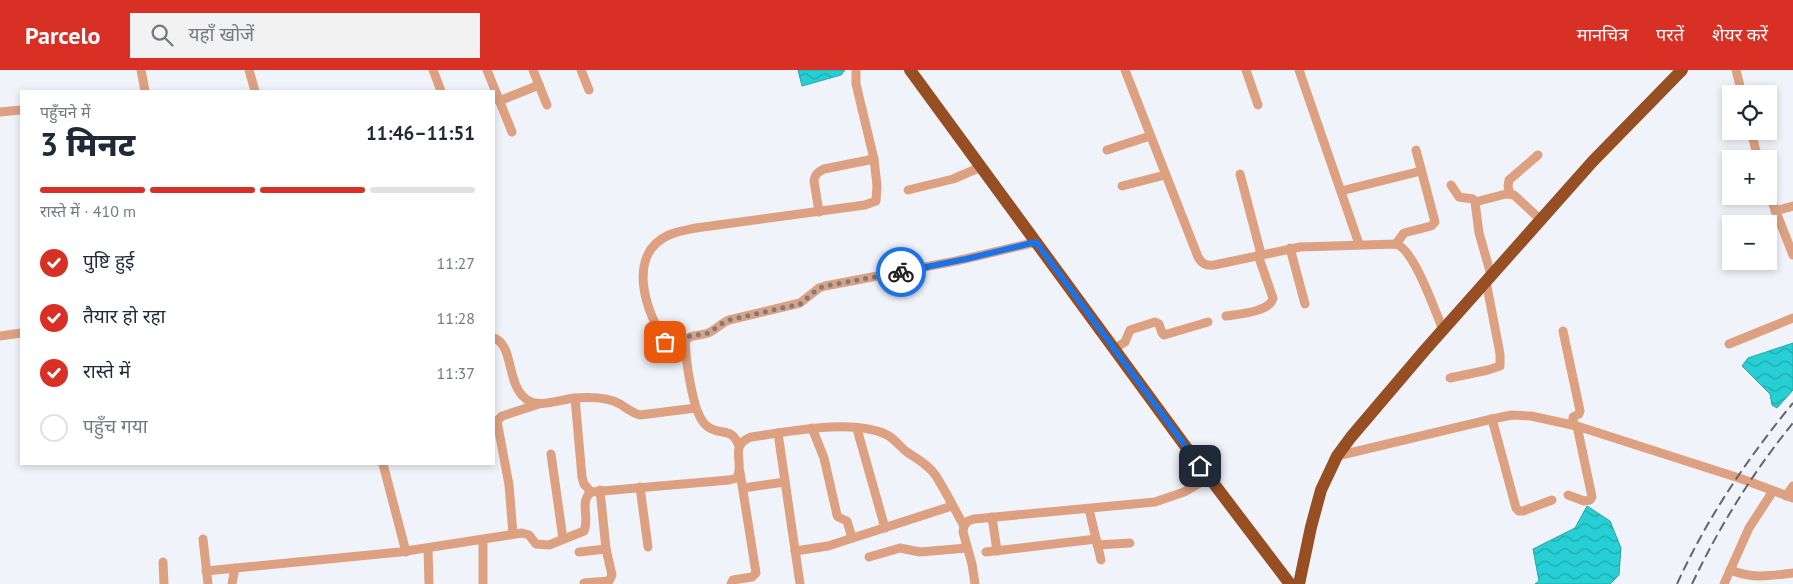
<!DOCTYPE html>
<html lang="hi">
<meta charset="utf-8">
<style>
:root{--surface:#fff;--page:#f2f2f3;--text:#1f2937;--muted:#747a83;--line:#e0e1e3;--accent:#d93025}
body{margin:0;font-family:"PT Sans","Noto Sans Devanagari",sans-serif;background:var(--page);color:var(--text);height:100vh;display:flex;flex-direction:column;font-size:19px;white-space:nowrap}
*{box-sizing:border-box;margin:0}
p{font-size:16px;color:var(--muted)}
.icon{flex:none;width:28px;height:28px;fill:none;stroke:currentColor;stroke-width:2;stroke-linecap:round;stroke-linejoin:round}
.map{position:relative;flex:1;overflow:hidden}
.drawer{position:absolute;left:20px;top:20px;width:475px;height:375px;display:flex;flex-direction:column;background:var(--surface);border-radius:0px;box-shadow:0 2px 8px #0003}
.drawer>*{flex:none}
.fabs{position:absolute;left:1722px;top:15px;display:grid;gap:10px}
.fabs a{display:grid;place-items:center;width:55px;height:55px;border-radius:0px;background:var(--surface);box-shadow:0 2px 8px #0003;font-size:25px}
.pin{position:absolute;display:grid;place-items:center;width:42px;height:42px;color:#fff;margin:-21px;border-radius:10px;box-shadow:0 2px 8px #0006}
.courier{position:absolute;display:grid;place-items:center;width:50px;height:50px;margin:-25px;border:4px solid #1a73e8;border-radius:50%;background:#fff;color:#222;box-shadow:0 1px 6px #0007}
.overview em{font-style:normal;font-weight:800}
.overview div{display:flex;flex-direction:column-reverse}
.overview{display:flex;align-items:center;justify-content:space-between;height:85px;padding:0 20px}
h1{font-size:32px;font-weight:800;line-height:38px}
.bar{display:grid;grid-template-columns:repeat(4,1fr);gap:8px 5px;align-content:center;height:60px;padding:0 20px}
.bar i{height:6px;border-radius:4px;background:var(--line)}
.bar .selected{background:var(--accent)}
.bar p{grid-column:span 4}
ol{padding:0 20px;list-style:none}
li{display:flex;align-items:center;gap:15px;height:55px}
li p{margin-inline-start:auto}
li .icon{padding:5px;border-radius:50%;background:var(--accent);color:#fff;stroke-width:4}
li:last-child{color:var(--muted)}
li i{width:28px;height:28px;border:2px solid var(--line);border-radius:50%}
header{display:flex;align-items:center;gap:30px;box-sizing:border-box;height:70px;padding:0 25px;background:var(--accent);color:#fff}
header strong{font-size:24px}
nav{display:flex;gap:28px;margin-inline-start:auto;font-size:18px}
.search{width:350px;height:45px;background:var(--page);display:flex;align-items:center;gap:12px;box-sizing:border-box;padding:0 18px;border-radius:0px;color:var(--muted);font-size:19px}
.map>svg:first-child{display:block}
.water{fill:url(#water-waves);stroke:#2ba3a7}
.lines{fill:none;stroke-linecap:round;stroke-linejoin:round}
.minor{stroke:#dda182;stroke-width:9}
.highway{stroke:#974e23;stroke-width:12}
.rail{stroke:#626467;stroke-width:2;stroke-dasharray:10 5;stroke-linecap:butt}
.done{stroke:#7a7c80;stroke-width:5;stroke-dasharray:0 9}
.route{stroke:#1a73e8;stroke-width:6}
</style>
<header>
<strong>Parcelo</strong>
<div class="search"><svg class="icon" aria-label="search" viewBox="0 0 24 24"><circle cx="10" cy="10" r="6"/><path d="M15 15l6 6"/></svg>यहाँ खोजें</div>
<nav><a>मानचित्र</a><a>परतें</a><a>शेयर करें</a></nav>
</header>
<div class="map">
<svg width="1793" height="514" viewBox="0 0 1793 514">
<defs>
<pattern id="water-waves" width="16" height="10" patternUnits="userSpaceOnUse" patternTransform="scale(1.25)"><rect width="16" height="10" fill="#25cfd4"/><path d="M0 5q4-4 8 0t8 0" fill="none" stroke="#21a9ad"/></pattern>
</defs>
<rect width="100%" height="100%" fill="#f0f4fa"/>
<g class="water">
<path d="M798,0H845L841,5L802,16Z"/>
<path d="M1793,273V320L1777,338L1772,335L1770,324L1742,296L1748,288Z"/>
<path d="M1587,436L1610,451L1621,478L1619,505L1610,514H1535L1539,511L1533,479L1575,458Z"/>
</g>
<g class="lines">
<g class="minor">
<path d="M141,0L145,21"/>
<path d="M249,0L255,21"/>
<path d="M433,0L441,21"/>
<path d="M487,0L512,62"/>
<path d="M533,0L547,35"/>
<path d="M581,0L589,20"/>
<path d="M1125,0L1198,187C1202,194 1206,196 1214,195L1300,177L1396,174C1414,179 1435,241 1443,260"/>
<path d="M1246,0L1258,35"/>
<path d="M1299,0L1359,174"/>
<path d="M1736,0L1742,24"/>
<path d="M499,31L539,15"/>
<path d="M0,42L21,40"/>
<path d="M1751,61L1758,89"/>
<path d="M1107,80L1150,66"/>
<path d="M1240,104L1261,184"/>
<path d="M1451,115L1459,127L1473,129L1475,132L1479,163L1491,205"/>
<path d="M1122,116L1165,105"/>
<path d="M908,120L953,109L981,97"/>
<path d="M1341,121L1421,101"/>
<path d="M1510,124L1508,116L1509,110L1538,85"/>
<path d="M1769,124L1793,185"/>
<path d="M1475,132L1506,124L1514,125L1541,150"/>
<path d="M1775,141L1793,136"/>
<path d="M819,142L814,111C815,104 818,102 824,99L874,89"/>
<path d="M1396,174L1404,163L1431,156L1435,152L1416,80"/>
<path d="M1290,178L1305,234"/>
<path d="M1226,246C1239,244 1270,242 1273,228L1258,185"/>
<path d="M1563,261L1580,341L1579,344L1573,347V355"/>
<path d="M0,266L21,263"/>
<path d="M494,268C514,275 506,314 526,329C539,339 561,329 575,328C589,327 608,327 620,334C628,339 632,343 640,345L696,338C699,344 701,352 707,356C720,367 731,355 739,376"/>
<path d="M685,271L667,273C646,245 625,184 669,165C678,161 687,160 696,158L865,135L876,131L877,116L874,89L856,14V0"/>
<path d="M1729,274L1793,248"/>
<path d="M1114,279L1125,272L1130,260L1155,252L1159,254L1162,263L1164,265L1208,252"/>
<path d="M1450,308L1488,300L1500,296V284L1486,211"/>
<path d="M575,328L582,407L584,414L591,422"/>
<path d="M696,338C690,316 686,294 685,271C691,263 699,267 708,263C716,260 721,253 729,250L800,233L819,218L825,216L956,191L1037,172"/>
<path d="M1492,349L1516,438L1519,441H1523L1552,430"/>
<path d="M812,358L824,388L837,445L838,447L847,451L852,468"/>
<path d="M857,359L885,458"/>
<path d="M778,363L800,514"/>
<path d="M551,384L563,469"/>
<path d="M1337,386L1492,349L1512,345L1531,346L1577,356L1742,409L1793,428"/>
<path d="M383,394L406,482"/>
<path d="M640,417L648,477"/>
<path d="M743,418L785,412"/>
<path d="M1568,425L1584,431L1590,430L1592,427L1577,356"/>
<path d="M1786,426L1793,416"/>
<path d="M1089,439L1101,490"/>
<path d="M992,447L997,481"/>
<path d="M513,464L509,415L497,351L502,346L539,334"/>
<path d="M203,469L208,514"/>
<path d="M483,470V514"/>
<path d="M1097,475L1130,473"/>
<path d="M428,479L429,514"/>
<path d="M795,481L828,476L952,436"/>
<path d="M579,482L606,479"/>
<path d="M986,482L1096,469"/>
<path d="M869,487L900,478L920,482L967,478"/>
<path d="M163,492L164,514"/>
<path d="M1730,500C1755,509 1767,506 1793,503"/>
<path d="M206,501L400,482L522,463L529,465L536,474L549,475L584,461C590,448 579,432 591,422L729,410L737,408C745,392 728,376 751,367C788,362 853,348 887,365C894,368 900,377 907,382C917,389 929,395 936,406C946,422 955,440 964,456"/>
<path d="M584,513L609,511L612,505L606,479L600,420"/>
<path d="M232,514L235,498"/>
<path d="M731,514L733,510L752,507L756,503L740,402"/>
<path d="M975,514L972,494L963,462L964,456L968,451L974,449L1155,432L1184,422L1208,408"/>
<path d="M1724,514L1749,458L1773,421"/>
</g>
<g class="highway">
<path d="M910,0L1183,373L1290,514"/>
<path d="M1299,514L1311,457L1321,420L1337,386L1351,367L1425,280L1593,91L1682,0"/>
</g>
<g class="rail">
<path d="M1677,514C1707,448 1747,389 1793,333"/>
<path d="M1692,514C1719,457 1753,402 1793,353"/>
</g>
</g>
<g class="lines">
<path class="done" d="M665,272L669,274L684,271L690,266L709,263L721,254L729,250L800,234L819,218L825,216L901,202"/>
<path class="route" d="M901,202L966,189L1036,172L1200,396"/>
</g>
</svg>
<div class="fabs">
<a><svg class="icon" aria-label="locate" viewBox="0 0 24 24"><circle cx="12" cy="12" r="6"/><path d="M12 2v4M12 18v4M2 12h4M18 12h4"/></svg></a>
<a>+</a>
<a>−</a>
</div>
<div class="pin" style="left:665px;top:272px;background:#ea580c"><svg class="icon" aria-label="bag" viewBox="0 0 24 24"><path d="M5 8h14l-1 12H6zM9 8a3 3 0 0 1 6 0"/></svg></div>
<div class="pin" style="left:1200px;top:396px;background:#1f2937"><svg class="icon" aria-label="home" viewBox="0 0 24 24"><path d="M3 11l9-7 9 7M6 9v11h12V9"/></svg></div>
<div class="courier" style="left:901px;top:202px"><svg class="icon" aria-label="bike" viewBox="0 0 24 24"><circle cx="6" cy="16" r="4"/><circle cx="18" cy="16" r="4"/><path d="M6 16l4-8h5l3 8M10 8l3 8H6M13 5h3"/></svg></div>
<section class="drawer">
<div class="overview"><div><h1>3 मिनट</h1><p>पहुँचने में</p></div><em>11:46–11:51</em></div>
<div class="bar"><i class="selected"></i><i class="selected"></i><i class="selected"></i><i></i><p>रास्ते में · 410 m</p></div>
<ol>
<li><svg class="icon" aria-label="check" viewBox="0 0 24 24"><path d="M5 12l5 5 9-10"/></svg>पुष्टि हुई<p>11:27</p></li>
<li><svg class="icon" aria-label="check" viewBox="0 0 24 24"><path d="M5 12l5 5 9-10"/></svg>तैयार हो रहा<p>11:28</p></li>
<li><svg class="icon" aria-label="check" viewBox="0 0 24 24"><path d="M5 12l5 5 9-10"/></svg>रास्ते में<p>11:37</p></li>
<li><i></i>पहुँच गया</li>
</ol>
</section>
</div>
